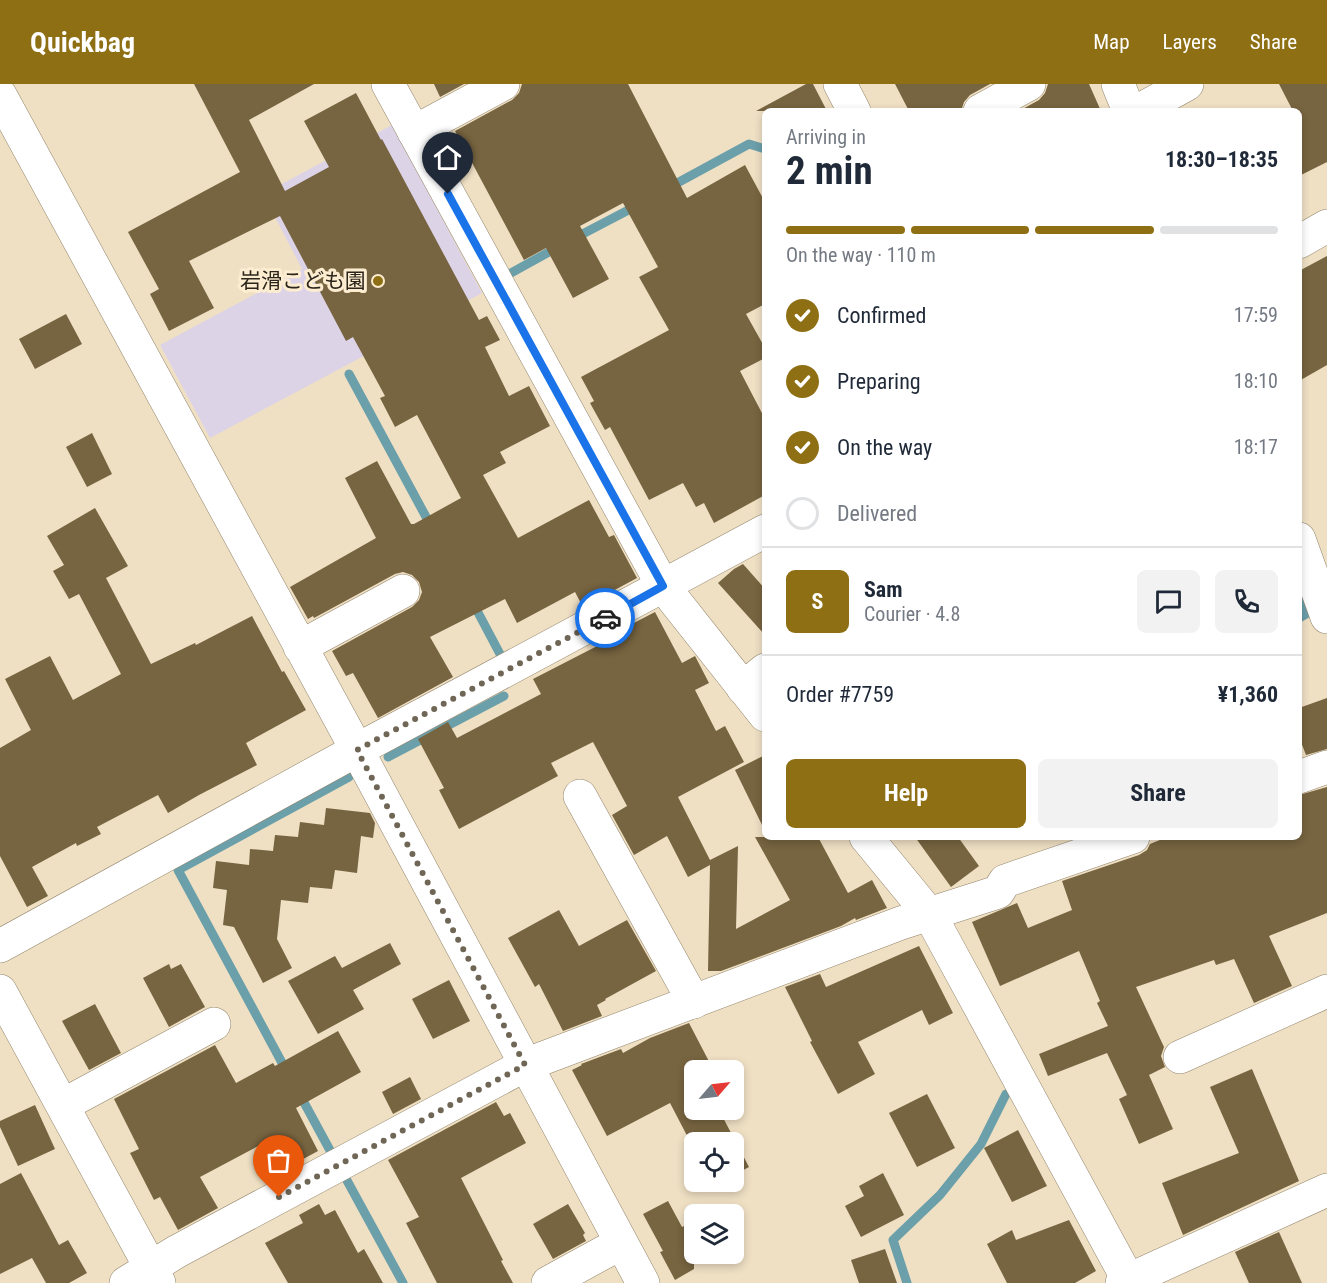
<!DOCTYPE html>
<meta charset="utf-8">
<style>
:root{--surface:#fff;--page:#f2f2f3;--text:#1f2937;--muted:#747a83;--line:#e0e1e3;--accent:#8e6f13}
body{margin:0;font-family:"Roboto Condensed","Noto Sans JP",sans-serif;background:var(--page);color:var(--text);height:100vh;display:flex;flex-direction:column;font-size:22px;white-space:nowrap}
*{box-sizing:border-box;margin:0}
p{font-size:20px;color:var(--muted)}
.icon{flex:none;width:33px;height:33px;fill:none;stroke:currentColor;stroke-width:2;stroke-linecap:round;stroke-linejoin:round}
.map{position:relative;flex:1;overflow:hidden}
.side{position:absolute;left:762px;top:24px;width:540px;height:732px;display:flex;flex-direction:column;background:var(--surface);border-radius:9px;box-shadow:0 3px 9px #0003}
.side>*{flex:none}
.needle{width:39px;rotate:62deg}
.tools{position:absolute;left:684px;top:976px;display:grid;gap:12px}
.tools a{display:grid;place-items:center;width:60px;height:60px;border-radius:9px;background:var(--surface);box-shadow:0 3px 9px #0003;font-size:30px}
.pin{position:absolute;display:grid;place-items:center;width:51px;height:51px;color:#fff;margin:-62px -26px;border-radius:50% 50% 50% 0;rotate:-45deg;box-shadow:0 0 6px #0007}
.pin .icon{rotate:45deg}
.courier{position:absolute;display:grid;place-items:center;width:60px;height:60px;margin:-30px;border:4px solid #1a73e8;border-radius:50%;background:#fff;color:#222;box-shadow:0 2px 8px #0007}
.head em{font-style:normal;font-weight:700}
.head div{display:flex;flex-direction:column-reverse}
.head{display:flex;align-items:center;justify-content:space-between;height:102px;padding:0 24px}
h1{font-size:39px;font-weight:700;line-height:45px}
.bar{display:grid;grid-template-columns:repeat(4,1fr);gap:9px 6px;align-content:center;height:72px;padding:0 24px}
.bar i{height:8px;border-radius:4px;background:var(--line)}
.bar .selected{background:var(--accent)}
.bar p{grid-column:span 4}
.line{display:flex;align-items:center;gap:15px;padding:0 24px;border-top:2px solid var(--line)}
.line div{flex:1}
.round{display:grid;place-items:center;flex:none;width:63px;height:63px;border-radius:9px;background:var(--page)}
ol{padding:0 24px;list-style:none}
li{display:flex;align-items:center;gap:18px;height:66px}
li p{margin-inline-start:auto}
li .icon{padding:6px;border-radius:50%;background:var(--accent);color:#fff;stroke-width:4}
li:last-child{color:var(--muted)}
li i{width:33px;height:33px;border:3px solid var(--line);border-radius:50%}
.cta{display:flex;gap:12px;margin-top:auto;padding:12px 24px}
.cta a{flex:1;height:69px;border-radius:9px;background:var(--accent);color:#fff;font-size:24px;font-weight:700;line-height:69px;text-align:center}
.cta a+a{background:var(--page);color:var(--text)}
header{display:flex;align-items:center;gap:36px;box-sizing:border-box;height:84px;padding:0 30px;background:var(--accent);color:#fff}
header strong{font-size:28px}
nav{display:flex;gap:33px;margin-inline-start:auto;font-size:21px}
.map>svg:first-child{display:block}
.education{fill:#ddd3e7}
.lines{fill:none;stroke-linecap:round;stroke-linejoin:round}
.stream{stroke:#6b9faa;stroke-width:9}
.building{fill:#776440}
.minor-casing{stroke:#93856c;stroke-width:34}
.minor{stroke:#fff;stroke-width:33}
.done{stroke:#706656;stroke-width:6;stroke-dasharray:0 10.8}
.route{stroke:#1a73e8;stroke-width:8}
.poi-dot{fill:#8e6f13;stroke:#fcedd1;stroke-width:2}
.labels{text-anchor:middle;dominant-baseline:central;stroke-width:6;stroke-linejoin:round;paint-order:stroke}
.poi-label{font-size:21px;fill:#2b251b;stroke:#fcedd1;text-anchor:end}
</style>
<header>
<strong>Quickbag</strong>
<nav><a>Map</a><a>Layers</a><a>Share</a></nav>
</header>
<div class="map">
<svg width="1327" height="1199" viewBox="0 0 1327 1199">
<rect width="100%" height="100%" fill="#efe0c4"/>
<path class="education" d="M392,41L482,209L210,354L160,261L302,185L263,110Z"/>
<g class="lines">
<g class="stream">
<path d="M668,104L749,60L765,65"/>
<path d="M573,155L638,121"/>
<path d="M509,190L558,163"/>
<path d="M349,290L432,444"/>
<path d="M1299,511L1306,530L1299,534"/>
<path d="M473,519L500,570"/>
<path d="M388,673L504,612"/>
<path d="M287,988L178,786L349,693"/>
<path d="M300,1011L332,1070"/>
<path d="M344,1091L403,1199"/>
<path d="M907,1199L893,1156L940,1111L981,1060L1006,1010"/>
</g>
</g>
<g class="building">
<path d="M194,0H314L249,36L285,107L329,83L304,37L356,9L381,56L382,55L479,236L487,232L500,256L485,263L509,312L529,302L550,342L500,368L506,379L483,391L518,454L589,416L609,453L614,451L637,494L583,523L575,508L517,539L505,515L430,553L453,593L378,634L353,589L346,592L332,567L412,523L419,516L422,508L419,498L412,491L403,488L395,490L314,534L313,532L308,535L290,503L376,454L345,394L377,377L411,440H414L461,414L417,331L395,343L380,314L385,312L353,253L346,257L280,132L189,177L214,224L169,247L150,210L159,205L128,148L240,88Z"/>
<path d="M434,0H464L440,13Z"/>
<path d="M522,0H628L687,114L745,81L765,118V220L746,230L765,264V274L740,287L765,335V411L714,439L704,419L696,423L683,399L649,416L610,343L605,346L590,319L594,317L581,293L669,246L639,193L658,183L623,119L580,142L609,195L573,214L546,164L524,176L455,47L512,16L519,9Z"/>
<path d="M806,0H813L827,27H756Z"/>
<path d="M895,0H990L970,11L964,18L961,27H909Z"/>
<path d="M1048,0H1089L1101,27H1019L1039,16L1045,9Z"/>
<path d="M1279,0H1327V78L1299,92V27H1293Z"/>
<path d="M1327,172V281L1299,297V187Z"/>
<path d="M66,230L82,260L35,285L19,255Z"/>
<path d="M92,349L112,390L87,403L66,363Z"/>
<path d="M95,424L128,482L106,494L151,580L195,559L196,561L252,532L282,588L284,587L306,626L246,659L257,681L199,711L168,729L158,711L97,743L101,750L77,762L76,759L32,783L48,812L27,823L0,772V664L31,646L5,595L50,572L73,616L121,590L79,510L69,515L53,487L64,481L47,452Z"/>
<path d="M743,480L765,505V551L718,499L734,485Z"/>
<path d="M655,528L682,579L695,572L709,599L695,606L716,647L725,642L744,678L678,713L710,776L738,762L736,845L790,816L755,753H818L848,809L872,796L887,824L856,836L855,834L841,842L721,887H708L710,781L688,793L667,752L634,771L612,731L627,722L593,658L551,679L558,692L459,745L439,706L444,704L418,655L448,638L457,654L541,610L533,595L603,559L601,556Z"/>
<path d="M1327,614V665L1306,671L1299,653V624Z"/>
<path d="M765,671V747L735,686Z"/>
<path d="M1327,703V829L1269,852L1292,902L1254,919L1234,875L1216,881L1214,876L1136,903L1164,963L1161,972L1165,983L1149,991L1173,1045L1139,1060L1119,1015L1127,1011L1107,969L1048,992L1039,970L1108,942L1097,919L1100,917L1079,867L1000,902L972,838L1017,819L1028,844L1072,826L1062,797L1139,771L1147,766L1150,760L1167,753H1299V711Z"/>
<path d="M326,724L370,729L375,739L373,754L361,752L357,789L335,786L332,805L310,803L308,819L281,816L277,855L292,884L263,899L234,843L223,841L227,806L213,804L216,777L249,781L250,765L273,767L275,751L298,753L300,738L324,741Z"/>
<path d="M915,753H958L979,782L951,803Z"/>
<path d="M559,826L579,862L627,836L656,887L605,915L606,916L597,921L602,932L563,947L539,900L535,903L508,854Z"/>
<path d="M390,859L401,880L353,906L364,925L318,950L288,897L335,872L342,884Z"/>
<path d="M919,862L953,929L929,941L922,926L858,958L875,990L838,1010L810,958L812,957L785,903L820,890L826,903Z"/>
<path d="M169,880L171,885L181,880L205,923L169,943L143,894Z"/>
<path d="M449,896L470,937L433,955L412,915Z"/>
<path d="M95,920L121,969L89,986L62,937Z"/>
<path d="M689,939L714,987H694V1026H719L749,1083L734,1091V1059H694V1065L670,1019L607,1052L572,986L582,981L581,980L621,965L623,969L650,954Z"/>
<path d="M338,947L361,988L296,1024L318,1067L294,1080L279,1051L200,1093L218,1124L178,1146L160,1113L154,1116L130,1069L139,1065L114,1015L215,961L236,999L273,979L275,982Z"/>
<path d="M1252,985L1299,1097L1183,1151L1162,1099L1239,1069L1210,1003Z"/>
<path d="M410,993L421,1015L393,1030L382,1008Z"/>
<path d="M927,1010L955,1064L917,1083L889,1029Z"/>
<path d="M496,1018L504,1032L510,1029L526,1059L461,1094L503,1176L501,1177L513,1199H437L406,1139L419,1133L388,1076Z"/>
<path d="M35,1021L55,1065L18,1082L0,1043V1037Z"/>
<path d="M1018,1046L1047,1102L1012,1118L984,1064Z"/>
<path d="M21,1089L59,1161L68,1156L87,1189L69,1199H46L32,1174L0,1190V1100Z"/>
<path d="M883,1089L904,1131L861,1153L845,1122L864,1112L859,1102Z"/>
<path d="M668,1117L682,1143L694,1137V1185L675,1196L660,1168L663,1167L643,1130Z"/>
<path d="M319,1120L325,1131L335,1126L358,1169L364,1165L383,1199H288L265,1159L303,1139L299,1131Z"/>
<path d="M568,1120L585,1149L583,1151L586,1157L553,1175L533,1140Z"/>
<path d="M1069,1136L1096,1187L1075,1199H1007L987,1160L1012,1146L1016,1156Z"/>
<path d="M1279,1148L1302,1199H1249L1235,1168Z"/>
<path d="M885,1165L897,1199H859L851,1176Z"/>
</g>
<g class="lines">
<g class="minor-casing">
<g id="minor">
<path d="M388,0L663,502L765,631"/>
<path d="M840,0L854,27"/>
<path d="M1118,0L1129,27"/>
<path d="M0,11L357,666L643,1199"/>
<path d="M980,27L1029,0"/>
<path d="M1138,27L1187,0"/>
<path d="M414,48L503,0"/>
<path d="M1299,158L1327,142"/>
<path d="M1299,455L1327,533"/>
<path d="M300,563L403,507"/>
<path d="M743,604L765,586"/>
<path d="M1299,693L1327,683"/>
<path d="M580,712L694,918"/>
<path d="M866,753L930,831L1130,1199"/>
<path d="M0,862L357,666L765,447"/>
<path d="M0,907L159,1199"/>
<path d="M1180,973L1327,907"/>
<path d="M63,1021L214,940"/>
<path d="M126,1199L176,1168L525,981L901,839L998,808L1005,797L1133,753"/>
<path d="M548,1199L621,1159"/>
<path d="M1122,1199L1327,1106"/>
</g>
</g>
<use href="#minor" class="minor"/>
</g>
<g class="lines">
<path class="done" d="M279,1113L525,981L357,666L605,534"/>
<path class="route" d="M448,110L663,502L605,534"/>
</g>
<circle class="poi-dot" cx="378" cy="197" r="6"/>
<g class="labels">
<g class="poi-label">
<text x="366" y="197">岩滑こども園</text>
</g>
</g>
</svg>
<div class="tools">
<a><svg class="needle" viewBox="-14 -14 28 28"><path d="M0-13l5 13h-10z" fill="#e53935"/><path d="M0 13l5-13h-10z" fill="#747a83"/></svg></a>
<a><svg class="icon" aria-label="locate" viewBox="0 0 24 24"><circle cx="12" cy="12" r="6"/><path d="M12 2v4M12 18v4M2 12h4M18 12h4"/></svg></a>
<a><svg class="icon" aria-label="layers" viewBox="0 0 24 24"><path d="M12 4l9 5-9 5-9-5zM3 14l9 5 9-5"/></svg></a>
</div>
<div class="pin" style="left:279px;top:1113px;background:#ea580c"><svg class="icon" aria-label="bag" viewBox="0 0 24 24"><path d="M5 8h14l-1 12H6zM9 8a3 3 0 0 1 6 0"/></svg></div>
<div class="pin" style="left:448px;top:110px;background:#1f2937"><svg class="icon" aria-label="home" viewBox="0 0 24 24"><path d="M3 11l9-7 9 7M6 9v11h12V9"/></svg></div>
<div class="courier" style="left:605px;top:534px"><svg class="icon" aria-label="car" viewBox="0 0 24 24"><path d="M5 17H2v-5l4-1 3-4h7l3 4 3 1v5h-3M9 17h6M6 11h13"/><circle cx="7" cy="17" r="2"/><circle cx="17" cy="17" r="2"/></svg></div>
<section class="side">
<div class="head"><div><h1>2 min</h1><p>Arriving in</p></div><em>18:30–18:35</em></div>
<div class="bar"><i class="selected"></i><i class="selected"></i><i class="selected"></i><i></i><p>On the way · 110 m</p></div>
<ol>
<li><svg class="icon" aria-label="check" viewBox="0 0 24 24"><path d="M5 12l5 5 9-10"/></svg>Confirmed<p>17:59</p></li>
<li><svg class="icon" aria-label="check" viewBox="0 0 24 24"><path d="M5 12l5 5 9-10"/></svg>Preparing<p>18:10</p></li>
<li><svg class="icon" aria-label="check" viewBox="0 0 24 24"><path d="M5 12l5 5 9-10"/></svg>On the way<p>18:17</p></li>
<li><i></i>Delivered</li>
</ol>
<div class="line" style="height:108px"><b class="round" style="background:var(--accent);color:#fff">S</b><div><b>Sam</b><p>Courier · 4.8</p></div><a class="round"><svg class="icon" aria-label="chat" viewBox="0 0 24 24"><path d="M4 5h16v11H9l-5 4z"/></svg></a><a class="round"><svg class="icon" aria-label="phone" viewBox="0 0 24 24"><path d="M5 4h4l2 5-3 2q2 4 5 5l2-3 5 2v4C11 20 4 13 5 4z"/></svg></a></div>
<div class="line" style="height:78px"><div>Order #7759</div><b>¥1,360</b></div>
<div class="cta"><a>Help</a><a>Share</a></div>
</section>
</div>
